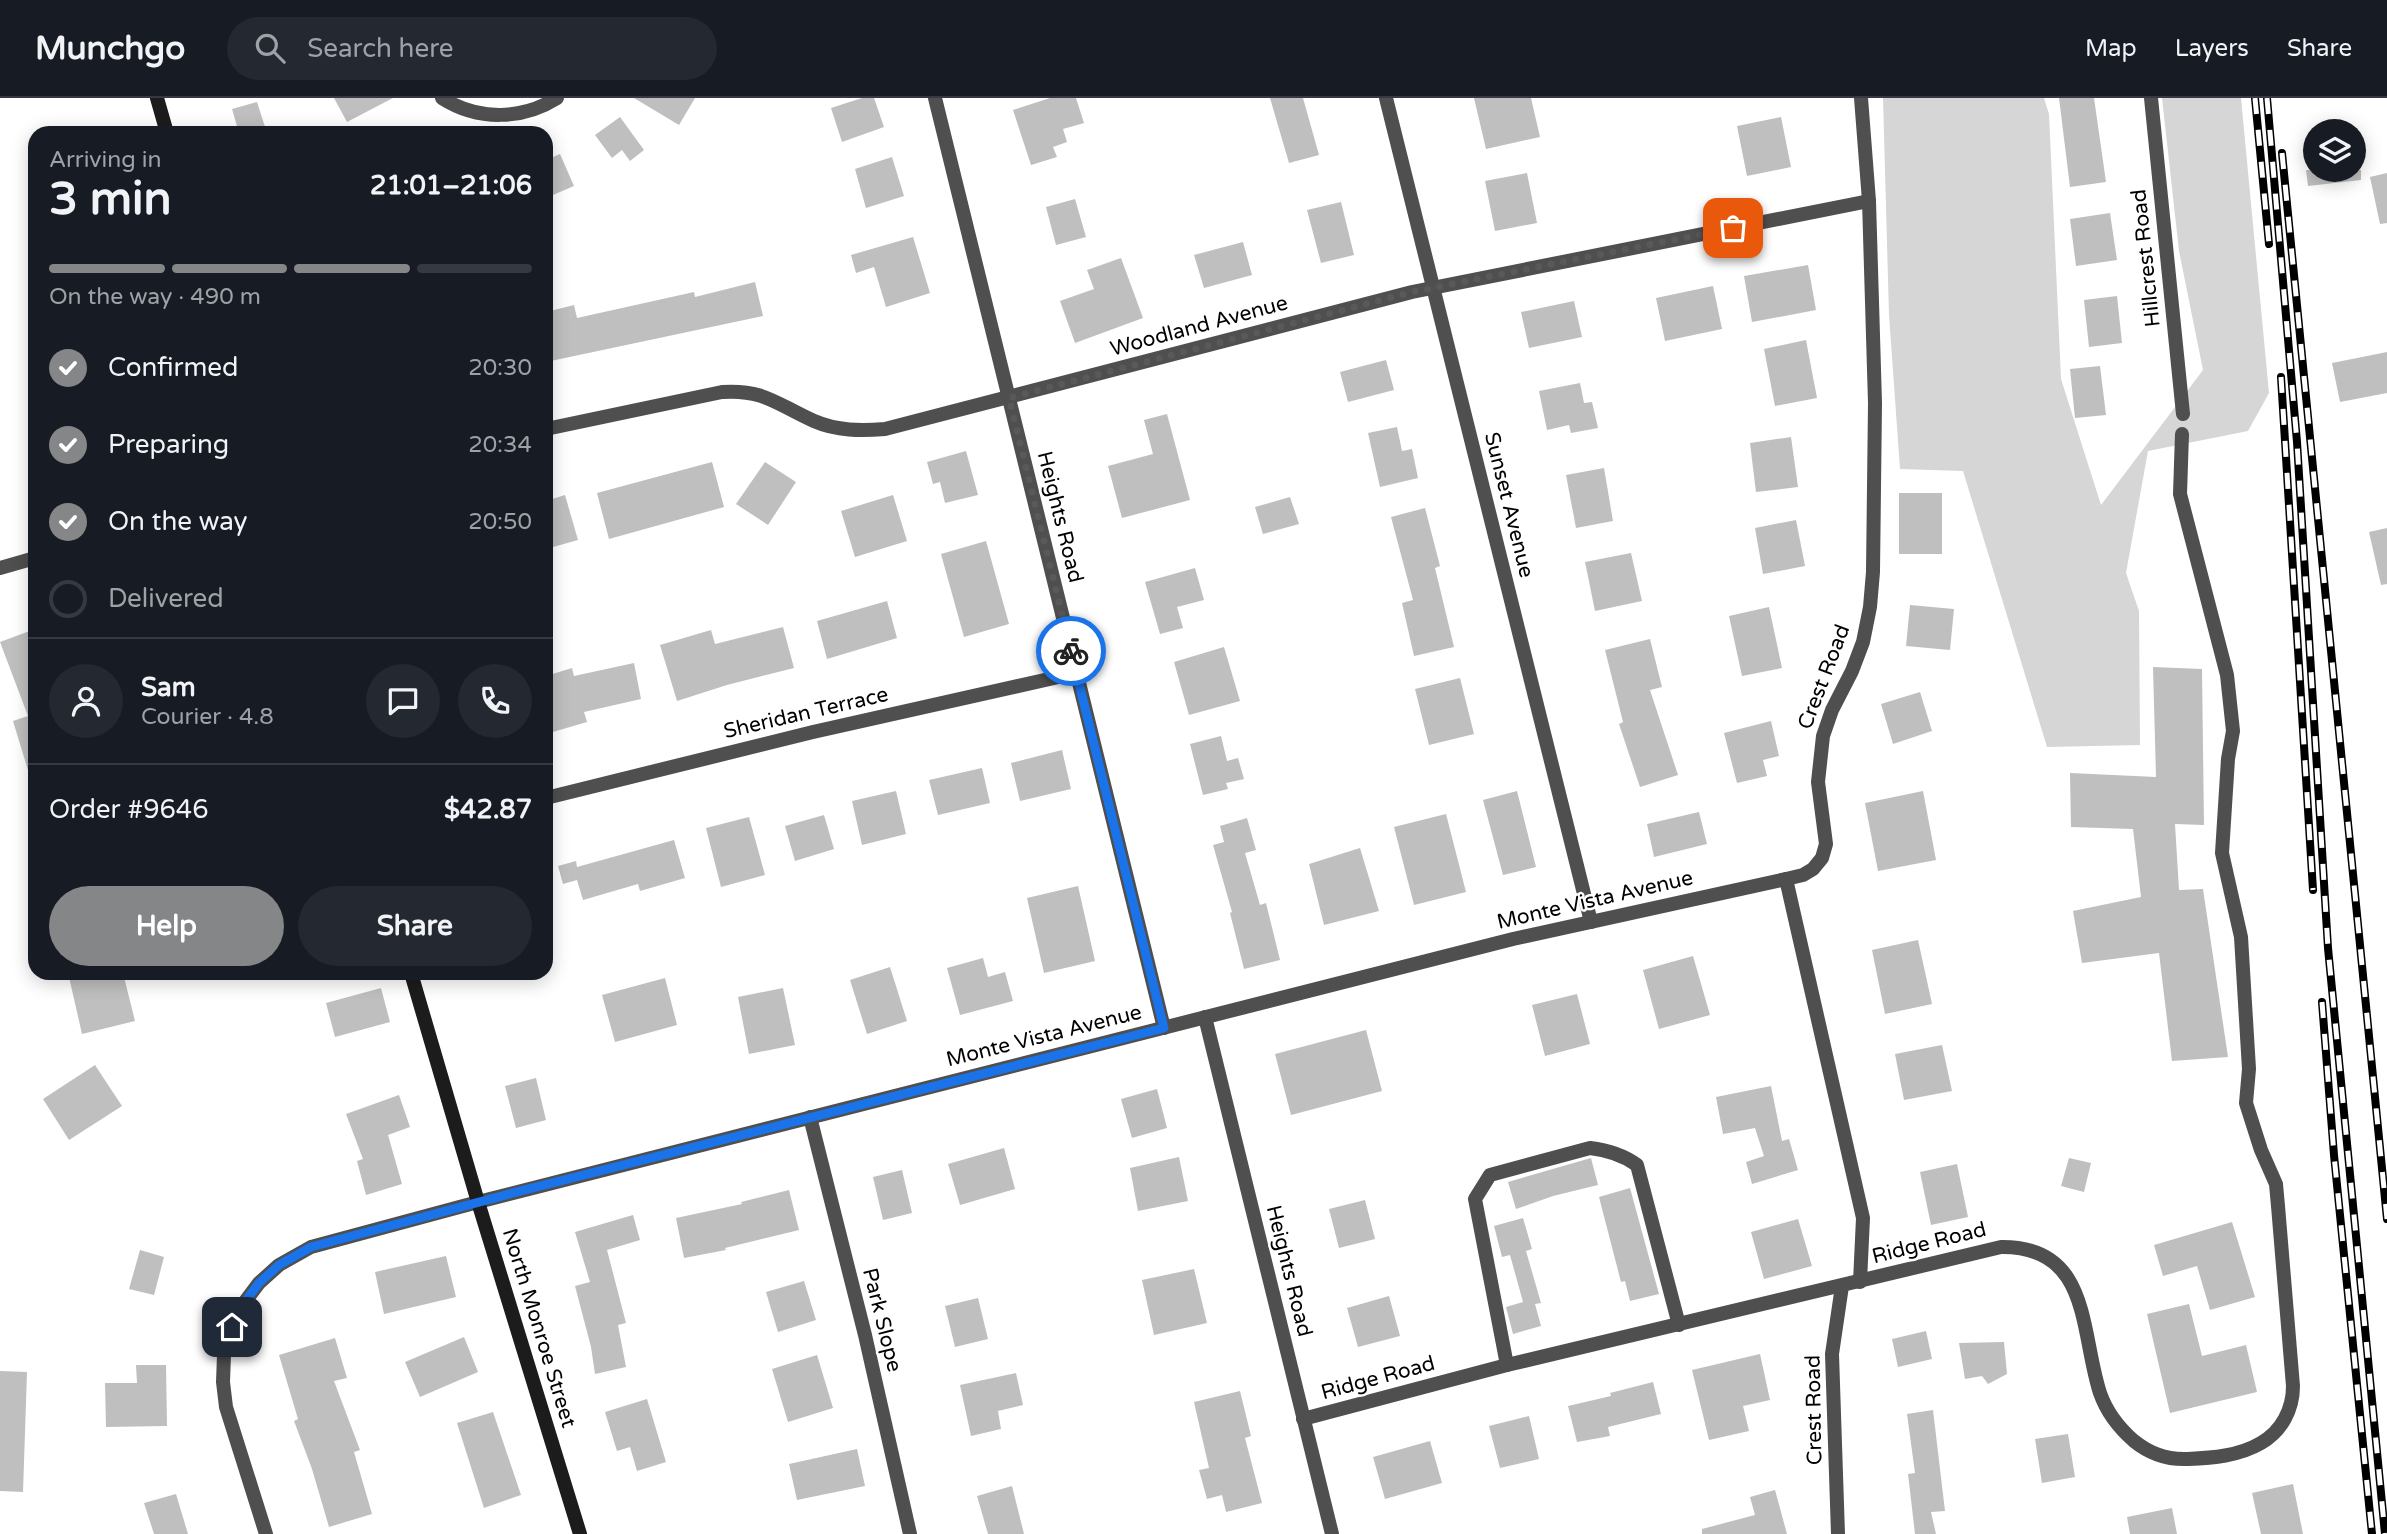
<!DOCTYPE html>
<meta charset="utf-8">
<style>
:root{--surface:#171b24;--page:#242831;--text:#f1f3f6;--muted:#9ea1a6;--line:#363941;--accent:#858687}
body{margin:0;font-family:"Varela Round",sans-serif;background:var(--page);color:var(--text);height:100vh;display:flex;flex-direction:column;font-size:26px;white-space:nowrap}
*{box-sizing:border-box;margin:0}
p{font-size:23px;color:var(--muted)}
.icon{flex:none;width:38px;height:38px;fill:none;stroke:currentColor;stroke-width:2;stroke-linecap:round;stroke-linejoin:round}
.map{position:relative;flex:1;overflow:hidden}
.details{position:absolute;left:28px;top:28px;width:525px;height:854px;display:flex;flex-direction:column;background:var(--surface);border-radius:21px;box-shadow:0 4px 18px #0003}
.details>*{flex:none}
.buttons{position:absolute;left:2303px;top:21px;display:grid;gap:14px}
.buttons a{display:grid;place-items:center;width:63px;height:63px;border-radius:50%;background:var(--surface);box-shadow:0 4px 18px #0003;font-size:35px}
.pin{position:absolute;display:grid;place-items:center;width:60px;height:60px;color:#fff;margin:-30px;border-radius:14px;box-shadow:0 4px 10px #0006}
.courier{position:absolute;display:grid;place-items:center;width:70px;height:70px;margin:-35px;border:5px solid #1a73e8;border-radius:50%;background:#fff;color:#222;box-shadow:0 2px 9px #0007}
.head em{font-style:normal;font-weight:700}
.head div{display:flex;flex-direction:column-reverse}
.head{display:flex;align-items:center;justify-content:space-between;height:119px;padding:0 21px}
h1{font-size:46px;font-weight:700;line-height:52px}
.bar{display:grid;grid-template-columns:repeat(4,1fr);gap:10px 7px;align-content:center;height:84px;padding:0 21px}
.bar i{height:9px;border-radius:5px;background:var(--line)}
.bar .current{background:var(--accent)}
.bar p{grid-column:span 4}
.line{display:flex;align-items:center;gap:18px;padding:0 21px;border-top:2px solid var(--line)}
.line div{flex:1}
.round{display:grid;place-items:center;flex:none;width:74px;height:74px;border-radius:37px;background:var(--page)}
ol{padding:0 21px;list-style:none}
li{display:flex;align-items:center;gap:21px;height:77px}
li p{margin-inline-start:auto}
li .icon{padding:7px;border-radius:50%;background:var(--accent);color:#fff;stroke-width:4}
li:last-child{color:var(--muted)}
li i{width:38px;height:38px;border:4px solid var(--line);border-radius:50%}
.primary-button{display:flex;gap:14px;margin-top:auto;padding:14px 21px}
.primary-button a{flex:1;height:80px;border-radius:42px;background:var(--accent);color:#fff;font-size:28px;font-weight:700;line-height:80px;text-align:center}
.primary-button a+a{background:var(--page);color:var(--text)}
header{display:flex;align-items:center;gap:42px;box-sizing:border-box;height:98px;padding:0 35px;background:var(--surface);border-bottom:2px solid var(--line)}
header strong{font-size:33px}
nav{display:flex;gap:38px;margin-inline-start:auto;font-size:24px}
.search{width:490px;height:63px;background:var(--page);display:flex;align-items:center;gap:18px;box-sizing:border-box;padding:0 24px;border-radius:38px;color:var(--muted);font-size:26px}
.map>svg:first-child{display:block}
.green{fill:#d6d6d6}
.building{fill:#bfbfbf}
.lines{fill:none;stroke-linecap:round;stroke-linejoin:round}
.minor{stroke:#4f4f4f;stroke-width:14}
.secondary{stroke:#1c1c1c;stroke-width:14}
.rail-casing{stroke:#000;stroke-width:8}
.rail{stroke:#fff;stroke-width:5;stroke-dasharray:16;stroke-linecap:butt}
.done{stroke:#595959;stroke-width:7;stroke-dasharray:0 12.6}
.route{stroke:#1a73e8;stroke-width:9}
.labels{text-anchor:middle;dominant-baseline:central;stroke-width:5;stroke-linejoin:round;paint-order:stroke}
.street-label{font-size:21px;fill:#000;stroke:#fff}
</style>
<header>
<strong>Munchgo</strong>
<div class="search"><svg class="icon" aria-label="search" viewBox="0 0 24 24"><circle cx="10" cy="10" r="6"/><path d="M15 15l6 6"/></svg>Search here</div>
<nav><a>Map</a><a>Layers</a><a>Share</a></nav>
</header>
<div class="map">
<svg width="2387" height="1436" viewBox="0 0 2387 1436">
<rect width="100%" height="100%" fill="#fff"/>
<path class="green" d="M1883,0H2044L2049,16L2061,281L2101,407L2203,272L2179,153L2162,0H2241L2269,295L2248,333L2148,353L2126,475L2139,513L2140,647L2047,649L1963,373L1900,371L1889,217Z"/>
<g class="building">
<path d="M334,0H393L347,24Z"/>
<path d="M634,0H695L679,27Z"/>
<path d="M862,0H874L884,29L842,44L831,10Z"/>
<path d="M1050,0H1076L1084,25L1063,31L1067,44L1053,49L1057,59L1031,67L1013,12Z"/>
<path d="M1270,0H1303L1319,57L1289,65Z"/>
<path d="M1474,0H1531L1540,39L1486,51Z"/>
<path d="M2059,0H2094L2106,84L2070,89Z"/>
<path d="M257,4L267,35H239L232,11Z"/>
<path d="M620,19L644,52L630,63L622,52L612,60L595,37Z"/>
<path d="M1781,19L1791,69L1747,78L1737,28Z"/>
<path d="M560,56L574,88L546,100V62Z"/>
<path d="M892,59L904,98L866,110L855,71Z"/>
<path d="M2306,72H2361V82L2308,88Z"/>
<path d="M1527,75L1537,125L1495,133L1485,83Z"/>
<path d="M2387,75V125L2380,126L2370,79Z"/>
<path d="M1075,101L1086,139L1056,147L1046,109Z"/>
<path d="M1341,104L1354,157L1321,165L1307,112Z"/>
<path d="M2110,115L2117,162L2076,168L2070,121Z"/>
<path d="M913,139L930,195L886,209L874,169L856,175L851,157Z"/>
<path d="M1243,144L1252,177L1204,190L1194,157Z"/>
<path d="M1121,160L1143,220L1075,245L1060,203L1094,191L1087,172Z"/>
<path d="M1808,167L1816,212L1752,224L1744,178Z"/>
<path d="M755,184L763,218L546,264V214L574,207L577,220L694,194L695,199Z"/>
<path d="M1713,188L1722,231L1665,243L1656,200Z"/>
<path d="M2117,198L2122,245L2089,249L2084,202Z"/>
<path d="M1574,203L1582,239L1529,250L1521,214Z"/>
<path d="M1806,242L1817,300L1775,308L1764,251Z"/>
<path d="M2387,254V295L2340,304L2332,265Z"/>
<path d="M1386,262L1394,292L1348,304L1340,274Z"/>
<path d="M2100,268L2106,317L2075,320L2070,271Z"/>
<path d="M1580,285L1584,305L1592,304L1598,330L1571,335L1569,327L1547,332L1539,293Z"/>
<path d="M1167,316L1190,402L1122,420L1108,368L1153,356L1144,322Z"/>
<path d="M1397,329L1402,353L1412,351L1418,380L1380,389L1368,335Z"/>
<path d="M1791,339L1798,389L1756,394L1750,345Z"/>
<path d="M966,353L978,397L945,405L940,384L933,386L927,364Z"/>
<path d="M712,364L724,409L609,441L597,395Z"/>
<path d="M765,364L796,384L768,427L736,406Z"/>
<path d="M1604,370L1613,423L1576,430L1566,377Z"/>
<rect x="1899" y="395" width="43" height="61"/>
<path d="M565,397L578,442L546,451V403Z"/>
<path d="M893,397L907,443L855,459L841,413Z"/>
<path d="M1290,399L1299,426L1263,436L1255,409Z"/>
<path d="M1425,410L1440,468L1435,470L1454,549L1414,558L1402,505L1413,502L1391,419Z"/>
<path d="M1796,422L1805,468L1763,476L1755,430Z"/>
<path d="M2387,430V486L2381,487L2369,434Z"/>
<path d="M986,443L1009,526L964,539L941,456Z"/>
<path d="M1631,455L1642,503L1595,513L1585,464Z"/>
<path d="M1195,470L1204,502L1177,509L1183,530L1160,536L1145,484Z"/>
<path d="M887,503L897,540L827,561L817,523Z"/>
<path d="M1910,507L1954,511L1950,552L1906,548Z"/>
<path d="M1769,509L1782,570L1742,578L1729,518Z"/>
<path d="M783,529L794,570L727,587L677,603L660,547L711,532L715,546Z"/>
<path d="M35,531V682H31L13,623L28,618L0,544Z"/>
<path d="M1650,541L1662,589L1650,592L1678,677L1640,689L1619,626L1623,624L1605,552Z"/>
<path d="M1224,549L1240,603L1189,617L1174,564Z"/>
<path d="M634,565L641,601L584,614L587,624L546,636V578L572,570L574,578Z"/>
<path d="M2153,569L2202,571L2204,727L2175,726L2179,792L2203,791L2228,959L2172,963L2159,855L2082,865L2073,813L2141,799L2133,731L2071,729L2070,675L2156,679Z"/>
<path d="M1460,580L1474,636L1429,647L1415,591Z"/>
<path d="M1920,594L1932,633L1893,646L1881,606Z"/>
<path d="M1771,623L1779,658L1763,662L1767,678L1737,685L1724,635Z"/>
<path d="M1221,638L1227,663L1238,660L1244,681L1226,685L1228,691L1203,697L1190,646Z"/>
<path d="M1062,652L1071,691L1020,703L1011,665Z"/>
<path d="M982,670L990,705L938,717L929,682Z"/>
<path d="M896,693L906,736L862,747L852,703Z"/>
<path d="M1517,693L1536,769L1503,777L1483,702Z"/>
<path d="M1923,693L1936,762L1878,773L1865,705Z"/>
<path d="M1699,714L1707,746L1654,759L1647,726Z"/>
<path d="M1446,716L1466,794L1414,807L1394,729Z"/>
<path d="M824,717L834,751L795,763L785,728Z"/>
<path d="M749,719L765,777L721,789L706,730Z"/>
<path d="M1247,720L1256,752L1245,755L1260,807L1266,805L1280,862L1244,871L1230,815L1232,814L1213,747L1224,744L1220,728Z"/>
<path d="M674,742L685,780L640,793L638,786L583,802L577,782L563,786L558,768L576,763L577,769Z"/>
<path d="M1360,750L1379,813L1324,827L1309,766Z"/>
<path d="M1078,788L1095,863L1044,875L1027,800Z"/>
<path d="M1918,842L1932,906L1885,916L1872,852Z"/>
<path d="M1693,858L1710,917L1659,931L1643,872Z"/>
<path d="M983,860L988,879L1005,874L1013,903L960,917L947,870Z"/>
<path d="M890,869L907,923L867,936L850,882Z"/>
<path d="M85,875H123L135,923L82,936L69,879Z"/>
<path d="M665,880L677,927L615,944L602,897Z"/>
<path d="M381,890L390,924L335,939L326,905Z"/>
<path d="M783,890L795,947L749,956L738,899Z"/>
<path d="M1577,896L1590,946L1545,958L1532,907Z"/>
<path d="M1366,932L1382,993L1291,1017L1275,956Z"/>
<path d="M1942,947L1952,993L1904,1002L1895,956Z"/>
<path d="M95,967L122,1008L69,1042L43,1001Z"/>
<path d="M536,980L546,1022L516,1030L505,988Z"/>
<path d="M1771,988L1782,1043L1789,1041L1798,1072L1752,1086L1746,1064L1764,1058L1755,1030L1723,1036L1716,999Z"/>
<path d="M1157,991L1167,1030L1132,1040L1121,1001Z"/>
<path d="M399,997L410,1029L388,1037L402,1086L366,1097L357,1063L363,1061L346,1016Z"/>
<path d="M1004,1050L1015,1091L960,1107L948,1066Z"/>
<path d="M1179,1059L1188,1103L1138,1113L1130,1070Z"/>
<path d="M1591,1060L1598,1087L1553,1098L1516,1111L1508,1084Z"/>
<path d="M2069,1060L2091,1065L2084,1094L2061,1088Z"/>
<path d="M1957,1066L1968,1119L1931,1127L1920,1074Z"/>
<path d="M902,1072L912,1115L883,1122L873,1079Z"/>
<path d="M1630,1090L1659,1196L1630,1203L1625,1183L1621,1184L1599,1099Z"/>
<path d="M789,1092L799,1132L725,1150L726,1152L684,1160L676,1120L742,1106L741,1104Z"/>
<path d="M1365,1102L1375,1141L1339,1150L1329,1111Z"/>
<path d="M633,1117L640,1142L607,1152L626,1225L618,1227L626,1269L595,1276L591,1249L575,1188L590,1184L575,1134Z"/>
<path d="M1523,1120L1532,1151L1526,1153L1541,1205L1535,1206L1541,1228L1513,1236L1506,1209L1523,1204L1510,1157L1502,1159L1494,1128Z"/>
<path d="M1798,1121L1812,1168L1764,1181L1751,1134Z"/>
<path d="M2232,1124L2255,1199L2210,1212L2197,1168L2163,1178L2154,1147Z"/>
<path d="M140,1152L164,1159L154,1197L129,1191Z"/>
<path d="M446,1158L456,1199L384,1216L375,1174Z"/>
<path d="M1194,1171L1207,1225L1154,1237L1142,1182Z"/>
<path d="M804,1183L816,1222L778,1234L766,1194Z"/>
<path d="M1389,1198L1400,1238L1358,1249L1347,1210Z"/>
<path d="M978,1200L988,1241L955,1249L945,1208Z"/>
<path d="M2189,1206L2202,1258L2246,1247L2257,1294L2170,1315L2147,1216Z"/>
<path d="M1926,1233L1932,1261L1898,1269L1892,1241Z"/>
<path d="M464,1239L478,1274L420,1299L405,1264Z"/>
<path d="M335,1240L347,1280L334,1283L360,1352L354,1354L372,1416L329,1429L312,1371L294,1323L298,1321L279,1257Z"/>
<path d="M2004,1244L2007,1276L1988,1286L1982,1278L1965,1281L1959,1245Z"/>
<path d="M1760,1256L1770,1302L1743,1308L1749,1333L1709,1342L1692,1272Z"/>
<path d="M817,1257L833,1310L788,1324L772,1271Z"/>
<path d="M136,1267H166L167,1328L106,1329L105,1285H137Z"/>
<path d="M0,1273L27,1274L23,1394L0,1393Z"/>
<path d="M1016,1275L1023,1307L998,1313L1001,1331L971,1338L960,1287Z"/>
<path d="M1653,1284L1661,1316L1608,1329L1610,1338L1577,1344L1568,1308L1611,1298L1610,1295Z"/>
<path d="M1240,1293L1251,1338L1245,1340L1262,1405L1226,1414L1222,1397L1207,1401L1199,1372L1209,1370L1194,1304Z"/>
<path d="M647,1301L666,1364L637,1373L630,1349L617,1353L605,1314Z"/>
<path d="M1933,1312L1945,1413L1931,1414L1936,1436H1915L1908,1376L1915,1375L1907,1316Z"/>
<path d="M493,1314L521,1397L484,1410L457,1325Z"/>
<path d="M1529,1318L1539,1361L1500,1370L1489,1328Z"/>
<path d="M2068,1336L2075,1379L2042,1385L2035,1341Z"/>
<path d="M1430,1343L1442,1385L1385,1401L1373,1359Z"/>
<path d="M857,1351L865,1388L797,1402L789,1366Z"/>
<path d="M2293,1386L2303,1436H2261L2252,1395Z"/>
<path d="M1012,1388L1024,1436H988L977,1398Z"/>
<path d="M1775,1392L1787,1436H1702V1431L1755,1417L1750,1399Z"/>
<path d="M176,1396L188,1436H154L144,1405Z"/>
<path d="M2172,1410L2177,1436H2130L2127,1419Z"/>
</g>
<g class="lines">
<g class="minor">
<path d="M442,0C478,23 522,22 557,0"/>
<path d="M935,0L1164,930"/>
<path d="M1386,0L1591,824"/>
<path d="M2151,0L2183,316"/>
<path d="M546,331L722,294C764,291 778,307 814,323C837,333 861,333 885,331L1412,194L1869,103"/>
<path d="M0,470L35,460"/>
<path d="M546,700L813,634L1076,575"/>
<path d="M1786,781L1863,1120L1860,1184"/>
<path d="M1205,919L1332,1436"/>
<path d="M810,1019L865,1237L910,1436"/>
<path d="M1507,1267L1475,1101L1490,1077L1590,1050C1607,1052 1622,1056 1637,1067L1679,1227"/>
<path d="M1303,1321L1507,1267L2001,1149C2091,1148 2080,1233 2100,1295C2107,1315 2119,1330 2134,1343C2150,1356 2168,1362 2188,1361C2212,1360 2239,1358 2261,1345C2282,1333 2293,1311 2293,1288L2278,1108L2276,1086L2261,1052L2246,1005L2249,971L2241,839L2222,755L2228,661L2233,633L2227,577L2180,396L2182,336"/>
<path d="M266,1436L226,1309L223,1284L224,1257L232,1229L244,1205L259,1185L279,1167L311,1149L478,1104L1513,841L1786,781L1803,777L1813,771L1822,760L1826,746L1818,684L1823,638L1832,612L1852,573L1863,544L1870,509L1873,474L1875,305L1869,103L1861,0"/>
<path d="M1838,1436L1832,1256L1842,1188"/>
</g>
<g class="secondary">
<path d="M157,0L167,35"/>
<path d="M411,875L478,1104L580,1436"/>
</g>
<g class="rail-casing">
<g id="rail">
<path d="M2255,0L2269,146"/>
<path d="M2267,0L2297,344L2328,850L2385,1436"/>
<path d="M2282,55L2387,1121"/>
<path d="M2281,279L2313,792"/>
<path d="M2322,904L2334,1057L2372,1436"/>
</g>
</g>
<use href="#rail" class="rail"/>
</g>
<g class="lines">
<path class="done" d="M1071,553L1009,300L1412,194L1733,130"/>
<path class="route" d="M232,1229L244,1205L259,1185L279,1167L311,1149L509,1096L1164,930L1071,553"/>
</g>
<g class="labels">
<g class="street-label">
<text transform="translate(2146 160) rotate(-96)">Hillcrest Road</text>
<text transform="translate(1199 228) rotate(-15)">Woodland Avenue</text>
<text transform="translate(1509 407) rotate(76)">Sunset Avenue</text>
<text transform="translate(1060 419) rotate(76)">Heights Road</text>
<text transform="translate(1824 579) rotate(-69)">Crest Road</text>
<text transform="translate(806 615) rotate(-13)">Sheridan Terrace</text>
<text transform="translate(1595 802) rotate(-13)">Monte Vista Avenue</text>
<text transform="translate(1044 938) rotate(-14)">Monte Vista Avenue</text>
<text transform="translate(1929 1145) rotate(-14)">Ridge Road</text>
<text transform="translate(1289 1173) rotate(76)">Heights Road</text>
<text transform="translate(882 1222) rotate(76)">Park Slope</text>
<text transform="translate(539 1230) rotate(73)">North Monroe Street</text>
<text transform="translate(1378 1280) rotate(-15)">Ridge Road</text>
<text transform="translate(1814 1312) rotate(-91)">Crest Road</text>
</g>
</g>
</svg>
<div class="buttons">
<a><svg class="icon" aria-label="layers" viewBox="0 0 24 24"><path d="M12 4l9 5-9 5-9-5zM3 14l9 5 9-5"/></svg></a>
</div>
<div class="pin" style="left:1733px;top:130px;background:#ea580c"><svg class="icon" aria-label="bag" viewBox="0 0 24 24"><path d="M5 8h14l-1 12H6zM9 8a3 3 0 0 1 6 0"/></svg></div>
<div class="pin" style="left:232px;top:1229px;background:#1f2937"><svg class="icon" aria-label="home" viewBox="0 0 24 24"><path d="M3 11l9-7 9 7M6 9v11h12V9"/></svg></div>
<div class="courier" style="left:1071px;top:553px"><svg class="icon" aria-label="bike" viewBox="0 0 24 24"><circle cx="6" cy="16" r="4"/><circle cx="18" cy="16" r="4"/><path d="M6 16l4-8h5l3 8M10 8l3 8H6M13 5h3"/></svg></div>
<section class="details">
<div class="head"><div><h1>3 min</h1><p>Arriving in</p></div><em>21:01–21:06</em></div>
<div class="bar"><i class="current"></i><i class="current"></i><i class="current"></i><i></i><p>On the way · 490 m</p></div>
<ol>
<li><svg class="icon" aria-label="check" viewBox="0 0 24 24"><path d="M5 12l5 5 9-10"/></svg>Confirmed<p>20:30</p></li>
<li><svg class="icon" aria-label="check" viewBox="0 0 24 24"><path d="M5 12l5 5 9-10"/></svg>Preparing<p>20:34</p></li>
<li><svg class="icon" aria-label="check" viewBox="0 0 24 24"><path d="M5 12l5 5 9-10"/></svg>On the way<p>20:50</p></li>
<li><i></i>Delivered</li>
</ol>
<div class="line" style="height:126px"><a class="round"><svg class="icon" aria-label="person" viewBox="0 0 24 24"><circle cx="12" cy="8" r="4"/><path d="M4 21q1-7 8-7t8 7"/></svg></a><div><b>Sam</b><p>Courier · 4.8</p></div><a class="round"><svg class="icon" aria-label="chat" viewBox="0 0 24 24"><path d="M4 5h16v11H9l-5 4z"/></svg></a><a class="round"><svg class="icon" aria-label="phone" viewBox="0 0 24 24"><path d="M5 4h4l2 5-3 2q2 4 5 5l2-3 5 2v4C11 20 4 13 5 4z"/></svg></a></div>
<div class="line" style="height:91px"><div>Order #9646</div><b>$42.87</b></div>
<div class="primary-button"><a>Help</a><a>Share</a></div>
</section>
</div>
